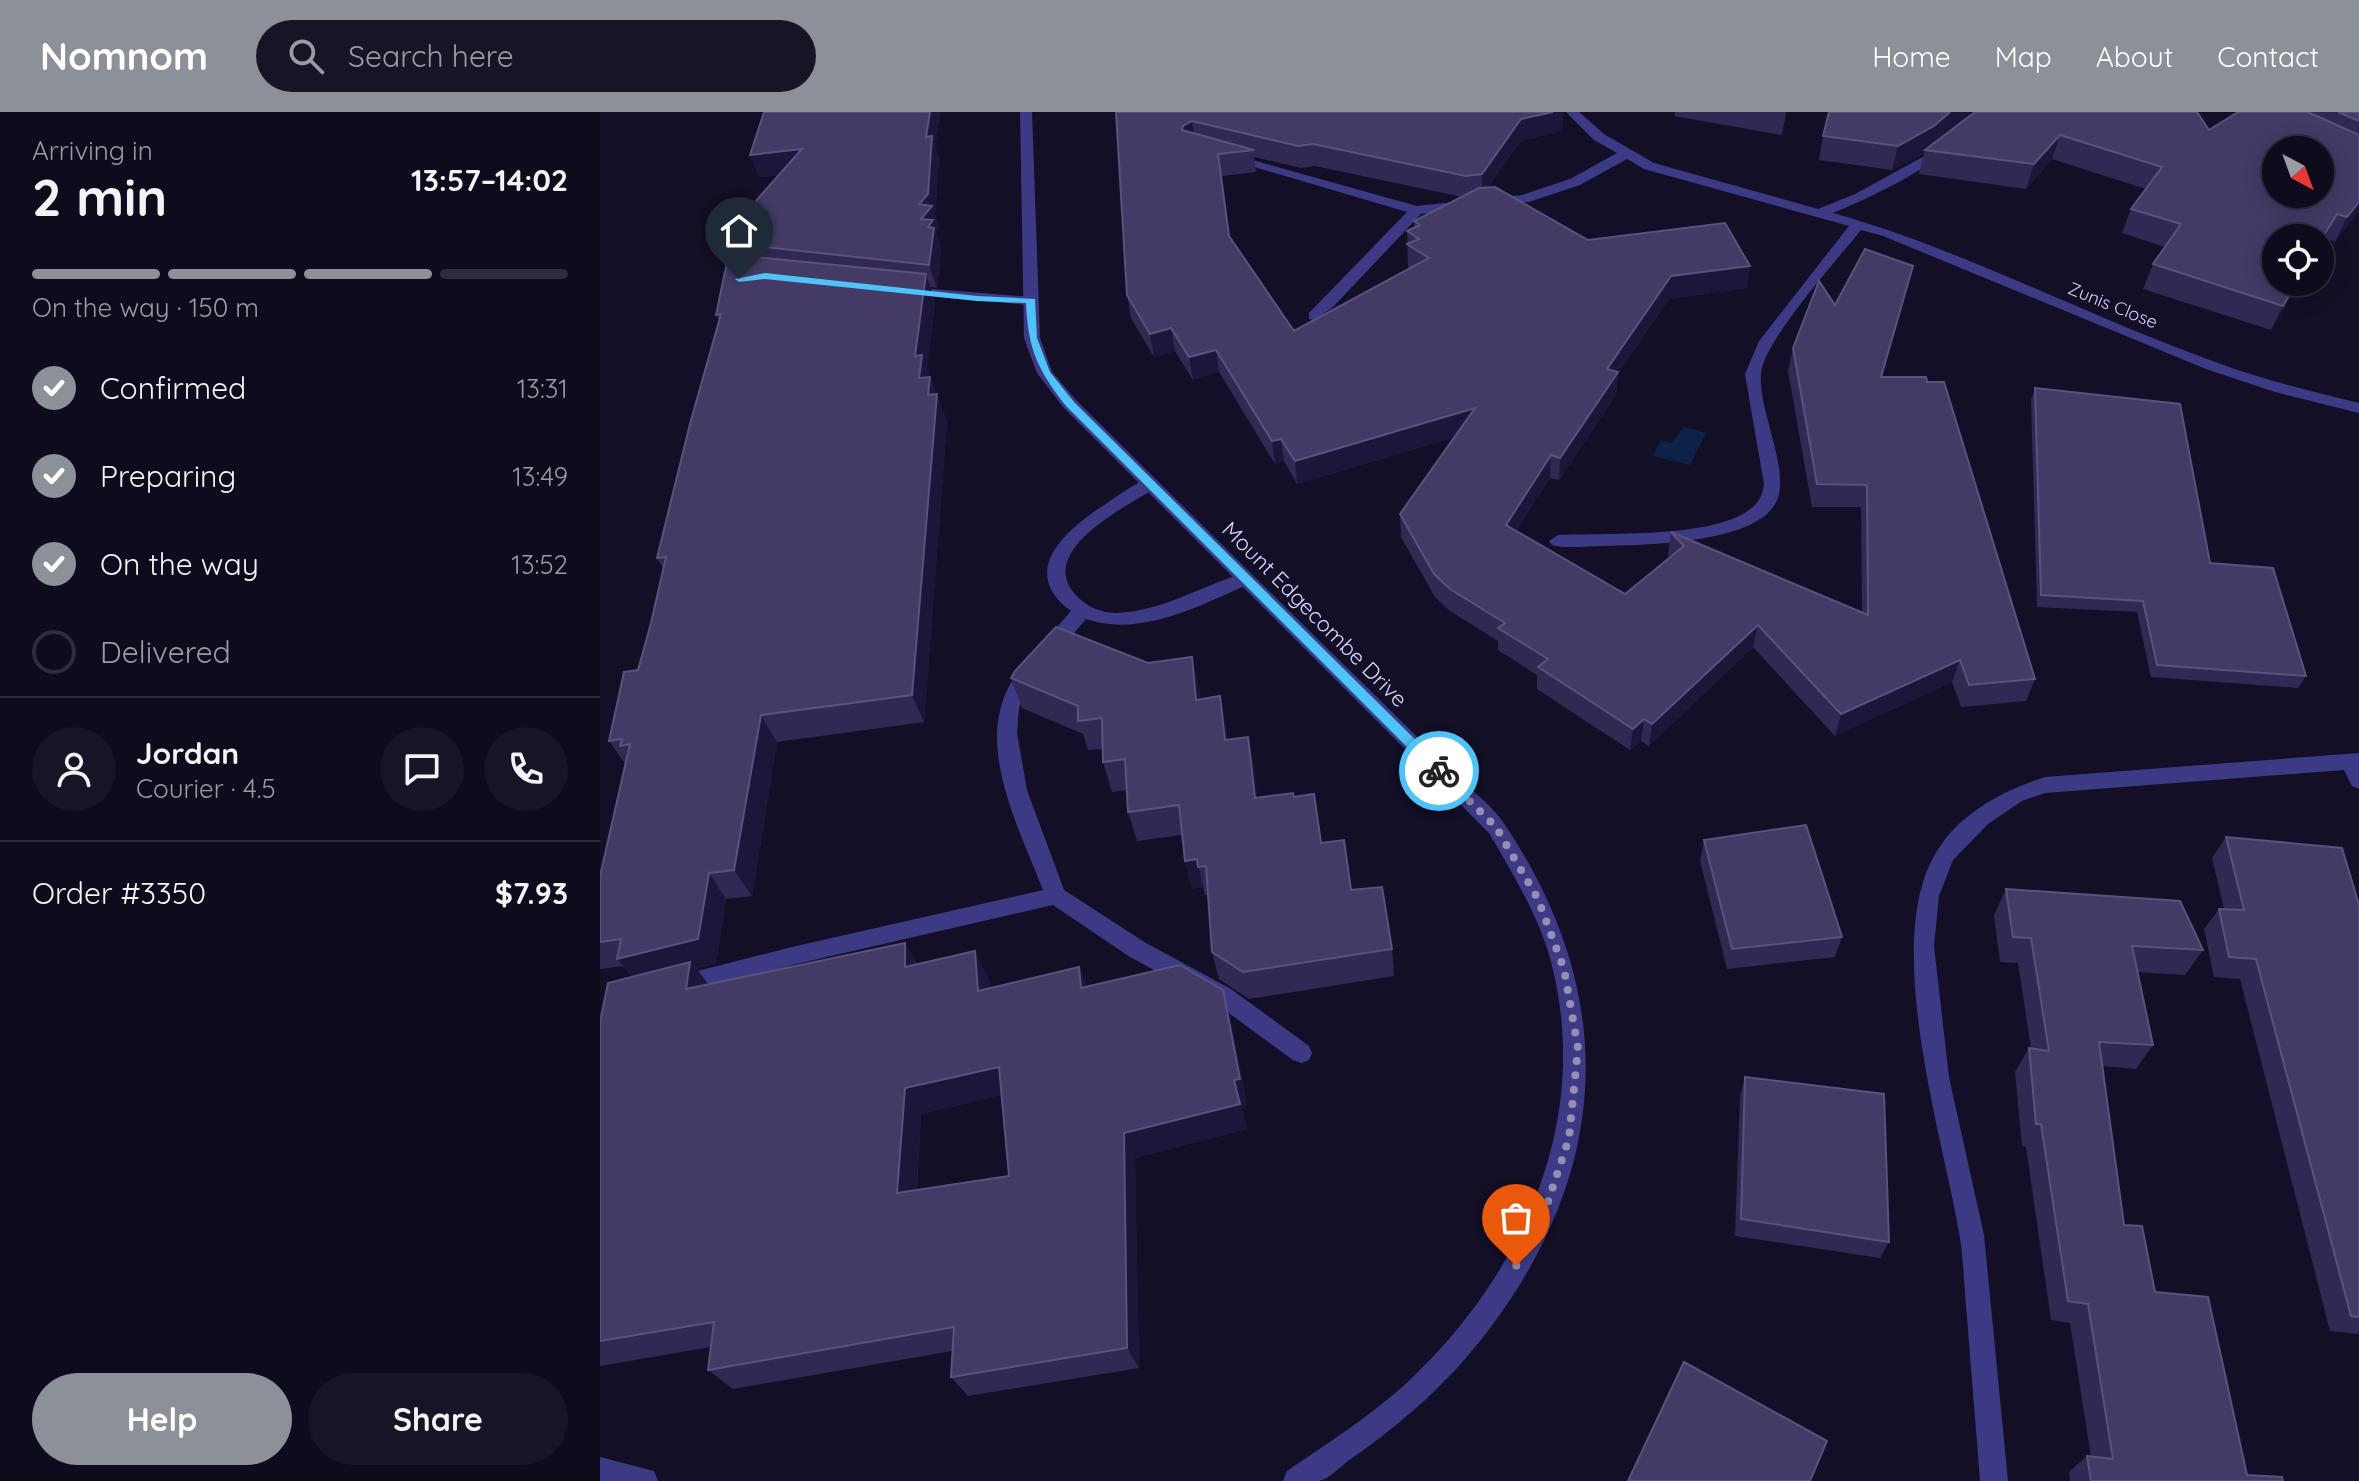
<!DOCTYPE html>
<meta charset="utf-8">
<style>
:root{--surface:#0e0b1c;--page:#171425;--text:#f1f3f6;--muted:#9b9ba3;--line:#2e2b3b;--accent:#8c9099}
body{margin:0;font-family:Quicksand,sans-serif;background:var(--page);color:var(--text);height:100vh;display:flex;flex-direction:column;font-size:30px;white-space:nowrap}
*{box-sizing:border-box;margin:0}
p{font-size:26px;color:var(--muted)}
.icon{flex:none;width:44px;height:44px;fill:none;stroke:currentColor;stroke-width:2;stroke-linecap:round;stroke-linejoin:round}
.map{position:relative;flex:1;overflow:hidden}
.details{display:flex;flex-direction:column;background:var(--surface);width:600px}
.details>*{flex:none}
.needle{width:52px;rotate:139deg}
.tools{position:absolute;left:1662px;top:24px;display:grid;gap:16px}
.tools a{display:grid;place-items:center;width:72px;height:72px;border-radius:50%;background:var(--surface);box-shadow:0 4px 20px #0003,0 0 0 2px var(--line);font-size:40px}
.pin{position:absolute;display:grid;place-items:center;width:68px;height:68px;color:#fff;margin:-82px -34px;border-radius:50% 50% 50% 0;rotate:-45deg;box-shadow:0 0 8px #0007}
.pin .icon{rotate:45deg}
.courier{position:absolute;display:grid;place-items:center;width:80px;height:80px;margin:-40px;border:6px solid #4fc3f7;border-radius:50%;background:#fff;color:#222;box-shadow:0 2px 10px #0007}
.head em{font-style:normal;font-weight:700}
.head div{display:flex;flex-direction:column-reverse}
.head{display:flex;align-items:center;justify-content:space-between;height:136px;padding:0 32px}
h1{font-size:52px;font-weight:700;line-height:60px}
.bar{display:grid;grid-template-columns:repeat(4,1fr);gap:12px 8px;align-content:center;height:96px;padding:0 32px}
.bar i{height:10px;border-radius:6px;background:var(--line)}
.bar .on{background:var(--accent)}
.bar p{grid-column:span 4}
.line{display:flex;align-items:center;gap:20px;padding:0 32px;border-top:2px solid var(--line)}
.line div{flex:1}
.round{display:grid;place-items:center;flex:none;width:84px;height:84px;border-radius:42px;background:var(--page)}
ol{padding:0 32px;list-style:none}
li{display:flex;align-items:center;gap:24px;height:88px}
li p{margin-inline-start:auto}
li .icon{padding:8px;border-radius:50%;background:var(--accent);color:#fff;stroke-width:4}
li:last-child{color:var(--muted)}
li i{width:44px;height:44px;border:4px solid var(--line);border-radius:50%}
.button{display:flex;gap:16px;margin-top:auto;padding:16px 32px}
.button a{flex:1;height:92px;border-radius:48px;background:var(--accent);color:#fff;font-size:32px;font-weight:700;line-height:92px;text-align:center}
.button a+a{background:var(--page);color:var(--text)}
header{display:flex;align-items:center;gap:48px;box-sizing:border-box;height:112px;padding:0 40px;background:var(--accent);color:#fff}
header strong{font-size:38px}
nav{display:flex;gap:44px;margin-inline-start:auto;font-size:28px}
.search{width:560px;height:72px;background:var(--page);display:flex;align-items:center;gap:20px;box-sizing:border-box;padding:0 28px;border-radius:44px;color:var(--muted);font-size:30px}
main{display:flex;flex:1;min-height:0}
.map>svg:first-child{display:block}
.water{fill:#0c2248}
.lines{fill:none;stroke-linecap:round;stroke-linejoin:round}
.service{fill:#3d3a85;fill-rule:evenodd}
.minor{fill:#3d3a85;fill-rule:evenodd}
.tertiary{fill:#3d3a85;fill-rule:evenodd}
.wall{fill:#312854;fill-rule:evenodd}
.shaded-wall{fill:#1d163a}
.building{fill:#433a66;stroke:#5a527e;stroke-width:2;fill-rule:evenodd}
.route{fill:#4fc3f7}
.done{stroke:#948fb3;stroke-width:8;stroke-dasharray:0 14.4}
.labels{text-anchor:middle;dominant-baseline:central;stroke-width:8;stroke-linejoin:round;paint-order:stroke}
.far-street-label{font-size:18px;fill:#d9d4ff;stroke:#130f26}
.street-label{font-size:22px;fill:#d9d4ff;stroke:#130f26}
</style>
<header>
<strong>Nomnom</strong>
<div class="search"><svg class="icon" aria-label="search" viewBox="0 0 24 24"><circle cx="10" cy="10" r="6"/><path d="M15 15l6 6"/></svg>Search here</div>
<nav><a>Home</a><a>Map</a><a>About</a><a>Contact</a></nav>
</header>
<main>
<section class="details">
<div class="head"><div><h1>2 min</h1><p>Arriving in</p></div><em>13:57–14:02</em></div>
<div class="bar"><i class="on"></i><i class="on"></i><i class="on"></i><i></i><p>On the way · 150 m</p></div>
<ol>
<li><svg class="icon" aria-label="check" viewBox="0 0 24 24"><path d="M5 12l5 5 9-10"/></svg>Confirmed<p>13:31</p></li>
<li><svg class="icon" aria-label="check" viewBox="0 0 24 24"><path d="M5 12l5 5 9-10"/></svg>Preparing<p>13:49</p></li>
<li><svg class="icon" aria-label="check" viewBox="0 0 24 24"><path d="M5 12l5 5 9-10"/></svg>On the way<p>13:52</p></li>
<li><i></i>Delivered</li>
</ol>
<div class="line" style="height:144px"><a class="round"><svg class="icon" aria-label="person" viewBox="0 0 24 24"><circle cx="12" cy="8" r="4"/><path d="M4 21q1-7 8-7t8 7"/></svg></a><div><b>Jordan</b><p>Courier · 4.5</p></div><a class="round"><svg class="icon" aria-label="chat" viewBox="0 0 24 24"><path d="M4 5h16v11H9l-5 4z"/></svg></a><a class="round"><svg class="icon" aria-label="phone" viewBox="0 0 24 24"><path d="M5 4h4l2 5-3 2q2 4 5 5l2-3 5 2v4C11 20 4 13 5 4z"/></svg></a></div>
<div class="line" style="height:104px"><div>Order #3350</div><b>$7.93</b></div>
<div class="button"><a>Help</a><a>Share</a></div>
</section>
<div class="map">
<svg width="1759" height="1369" viewBox="0 0 1759 1369">
<rect width="100%" height="100%" fill="#130f26"/>
<path class="water" d="M1084,315L1106,321L1090,353L1053,344L1061,328L1071,331Z"/>
<g class="lines">
<path class="service" d="M308,175L431,185L438,189L431,193L303,182V176Z"/>
<g class="minor">
<path d="M966,0H979L1004,22L1054,51L1218,97L1255,82L1330,41L1375,0H1389C1348,48 1290,77 1233,101C1365,138 1488,205 1618,251C1664,268 1711,279 1759,291V301L1675,280L1606,257L1283,124L1261,118C1238,147 1163,229 1161,262C1158,295 1186,349 1179,382C1169,433 1040,433 1000,434C985,434 967,437 952,433L949,429L958,423C1005,421 1112,426 1149,398C1159,391 1162,384 1164,372L1145,262L1159,229L1249,114L1044,57L1027,47L980,73L929,90L821,102L733,195L714,208L709,207V201L807,100L624,46L631,42L817,94L922,83L970,67L1017,41L994,28Z"/>
<path d="M550,366L556,368L558,372L556,376C526,394 438,438 474,481C484,494 501,501 517,501C564,499 602,473 645,461L654,467L651,471C602,493 540,526 486,507L427,577L419,596L417,621L427,678L464,778L546,831L631,877L709,934L712,941L709,948L701,951L693,948L615,891L530,845L453,793L192,853L78,884L70,881L67,874L70,867L78,864L192,835L443,778C420,718 374,633 411,571C427,544 452,522 471,499C416,459 468,416 507,391C520,382 535,371 550,366Z"/>
<path d="M1759,641V677L1752,674L1744,658L1445,681L1422,689L1388,712L1353,748L1339,784L1334,834L1349,965L1384,1123L1408,1369H1380C1376,1314 1371,1260 1367,1205C1364,1177 1364,1148 1359,1120C1342,1021 1281,828 1337,739C1360,701 1404,678 1445,665Z"/>
<path d="M0,1345L54,1359L58,1369H0Z"/>
</g>
<path class="tertiary" d="M420,0H432L440,226L452,260L476,288C563,375 651,461 739,548C778,586 816,624 855,662C871,678 893,694 905,713C1015,877 1013,1047 896,1208C855,1265 806,1309 748,1349C740,1355 729,1367 719,1369C709,1369 694,1369 683,1369L687,1359C732,1328 779,1299 818,1260C925,1155 989,1008 953,858C942,809 914,764 889,721L464,296L437,261L424,226Z"/>
</g>
<g class="wall">
<path d="M164,0H340L335,34L339,46L335,103L339,116L336,119L341,138L337,176L330,175L335,190L327,257L347,309L324,610L177,630L152,784L126,787L116,851L96,856L108,872L305,831L317,852L389,867L390,876L479,855L487,875L623,878L630,906L647,993L641,994L647,1017L535,1046L539,1256L368,1284L351,1265L352,1239L133,1277L108,1258L111,1235L0,1254V910L32,865L23,854L0,857V764L26,653L9,629L38,558L51,511L63,456L57,446L119,209L116,203L135,147L131,138L150,106L147,99L179,63L159,65L150,43ZM401,983L409,1064L317,1078L321,1002Z"/>
<path d="M516,0H963L962,19L921,29L888,75L988,128L1147,176L1069,187L1018,261L1016,283L959,368L950,366L916,419L1025,482L1070,445L1068,443L1071,420L1262,501L1261,395H1212L1188,259L1193,236L1235,193L1313,154L1282,265L1327,270L1435,567L1426,589L1361,595L1352,570L1235,624L1153,535L1049,634L1041,629L1030,638L937,577V563L898,538V529L850,499L835,485L801,425L800,402L855,325L697,372L684,349L675,352L619,260L593,268L575,239L554,245L531,206L527,183ZM654,45L701,56L715,54L862,85L814,109V116L807,119L808,155L810,156L694,219L629,125L622,64L656,60Z"/>
<path d="M1075,0H1185L1186,1L1182,23L1074,4Z"/>
<path d="M1371,0L1349,19L1609,18L1638,0H1759V99L1735,130L1725,126L1720,134V126L1699,170L1671,218L1543,177L1553,152L1565,135L1522,121L1531,97L1546,77L1452,47L1426,77L1319,62L1324,41L1292,58L1219,48L1223,24Z"/>
<path d="M1435,276L1610,451L1706,564L1698,576L1551,565L1537,500L1437,495L1431,288Z"/>
<path d="M411,566L599,575L600,587L620,584L628,628L648,625L654,654L657,686L694,685L751,778L792,837L794,864L649,887L619,867L612,840L608,783H605L603,775L592,777L585,749L582,723L537,729L528,700L527,678L512,680L503,650L502,637L488,638L483,622L422,596Z"/>
<path d="M1626,725L1759,793V1222L1730,1219L1640,867L1614,865L1604,817L1619,797H1624L1612,746Z"/>
<path d="M1104,728L1242,825L1235,845L1127,857L1100,749Z"/>
<path d="M1406,777L1603,838L1585,863L1538,860L1553,933L1536,957L1503,954L1524,1113L1555,1180L1647,1363L1683,1369H1470L1469,1360L1487,1344L1491,1345L1470,1211L1451,1208L1426,1035L1422,1034L1415,960L1429,936H1431L1418,851L1400,850L1394,803Z"/>
<path d="M1145,965L1289,1130L1280,1146L1135,1124L1140,984Z"/>
</g>
<g class="shaded-wall">
<path d="M330,0H340L335,34L339,46L335,103L339,116L336,119L341,138L337,176L329,153L319,92L326,25Z"/>
<path d="M953,0H963L962,19L921,29L882,84V62L921,7Z"/>
<path d="M1350,0H1371L1328,39L1325,38L1324,41L1292,58L1298,34Z"/>
<path d="M592,9L596,31L582,18L583,14Z"/>
<path d="M1460,23L1452,47L1426,77L1434,52Z"/>
<path d="M202,37L211,59L159,65L150,43Z"/>
<path d="M1759,90V99L1735,130L1747,105Z"/>
<path d="M1737,102L1725,126L1720,134V130Z"/>
<path d="M156,134L165,157L141,161L131,138Z"/>
<path d="M1150,154L1147,176L1069,187L1018,261L1016,283L959,368L960,346L1007,257L1071,164Z"/>
<path d="M326,162L335,190L327,257L337,284V282L347,309L324,610L312,583L319,266L315,244Z"/>
<path d="M1697,170H1699L1671,218L1683,194Z"/>
<path d="M571,216L575,239L554,245L550,222Z"/>
<path d="M616,238L619,260L593,268L589,245Z"/>
<path d="M875,296V319L697,372L695,349Z"/>
<path d="M681,327L684,349L675,352L672,329Z"/>
<path d="M951,343L950,366L905,436L906,413Z"/>
<path d="M1158,513L1153,535L1049,634L1052,612Z"/>
<path d="M592,545L599,575L603,618L596,588Z"/>
<path d="M1360,548L1352,570L1235,624L1241,602Z"/>
<path d="M620,584L626,614L632,658L625,628Z"/>
<path d="M161,603L177,630L152,784L134,758Z"/>
<path d="M1044,607L1041,629L1030,638L1033,617Z"/>
<path d="M648,625L654,654L660,715L655,686Z"/>
<path d="M597,747L603,775L592,777L585,749Z"/>
<path d="M109,761L126,787L116,851L96,856L112,877L108,904L38,871L17,847Z"/>
<path d="M305,831L321,859L305,855Z"/>
<path d="M375,839L389,867L392,906L378,879Z"/>
<path d="M479,855L490,883L481,876Z"/>
<path d="M623,878L630,906L647,993L641,994L647,1017L535,1046L539,1256L527,1236L524,1021Z"/>
<path d="M399,955L412,981L321,1002L315,1104L297,1081L305,976Z"/>
</g>
<g class="building">
<path d="M164,0H330L326,25L332,24L328,82L319,92L332,94L321,107L333,108L328,115L334,116L329,153L156,134L131,138L136,122L155,100L147,99L202,37L150,43Z"/>
<path d="M516,0H953L921,7L882,62L866,64L713,32L698,34L592,9L583,14L582,18L654,38L618,42L629,124L694,219L829,146L807,132L819,127L807,119L820,113L814,109L879,76L895,75L988,128L1125,111L1150,154L1071,164L1007,257L1018,260L960,346L951,343L906,413L1025,482L1084,434L1071,420L1268,503L1267,373L1217,372L1193,236L1219,169L1235,193L1265,137L1313,154L1281,265H1326L1327,270H1344L1435,567L1369,573L1360,548L1241,602L1158,513L1052,612L1044,607L1033,617L938,555L948,547L898,516L905,511L850,477L834,462L800,402L875,296L695,349L681,327L672,329L616,238L589,245L571,216L550,222L527,183Z"/>
<path d="M1229,0H1350L1334,14L1298,34L1223,24Z"/>
<path d="M1375,0H1597L1609,18L1638,0H1708L1759,23V90L1747,105L1737,102L1720,130V126H1676V170H1697L1683,194L1553,152L1581,112L1531,97L1562,55L1460,23L1434,52L1325,38ZM1676,38H1720V82H1676Z"/>
<path d="M1738,0H1759V9Z"/>
<path d="M143,144L326,162L315,244L322,243L319,266L330,265L328,283L337,282L312,583L161,603L134,758L109,761L98,827L17,847L21,827L0,830V764L30,632L20,634L22,627L9,629L24,560L38,558L51,511L66,445L57,446L90,312L121,202L116,203L127,150Z"/>
<path d="M1435,276L1580,292L1610,451L1673,456L1706,564L1557,553L1543,489L1441,483Z"/>
<path d="M456,515L548,551L592,545L596,588L620,584L625,628L648,625L655,686L693,681L694,685L714,682L721,731L744,728L751,778L782,775L792,837L643,860L612,840L606,754L598,755L597,747L585,749L579,693L528,700L525,647L503,650L502,606L478,609V594L411,566L415,559Z"/>
<path d="M1206,713L1242,825L1132,837L1104,728Z"/>
<path d="M1626,725L1742,736L1759,793V1205L1751,1204L1656,847L1629,845L1619,797L1644,798Z"/>
<path d="M1406,777L1580,789L1603,838L1532,834L1553,933L1499,930L1524,1113L1542,1114L1555,1180L1608,1185L1647,1363L1682,1365L1683,1369H1491L1487,1344L1513,1347L1488,1192L1468,1189L1441,1012H1436L1429,936L1449,939L1431,826L1413,825Z"/>
<path d="M305,831V855L375,839L378,879L479,855L481,876L580,853L623,878L640,967L634,968L640,992L524,1021L527,1236L351,1265L354,1215L108,1258L114,1210L0,1229V910L8,871L90,850L86,877ZM399,955L409,1064L297,1081L305,976Z"/>
<path d="M1145,965L1284,982L1289,1130L1141,1107Z"/>
<path d="M1084,1250L1227,1329L1210,1369H1028Z"/>
</g>
<path class="route" d="M165,161L377,184L435,187L437,226L450,260L474,290L844,656V663H835L466,294C438,258 428,238 426,191L377,189L165,167L139,170L135,167Z"/>
<g class="lines">
<path class="done" d="M839,659L896,715L938,787L964,857L978,936L969,1026L942,1108L916,1154"/>
</g>
<g class="labels">
<g class="far-street-label">
<text transform="translate(1513 193) rotate(22)">Zunis Close</text>
</g>
<g class="street-label">
<text transform="translate(715 502) rotate(45)">Mount Edgecombe Drive</text>
</g>
</g>
</svg>
<div class="tools">
<a><svg class="needle" viewBox="-14 -14 28 28"><path d="M0-13l5 13h-10z" fill="#e53935"/><path d="M0 13l5-13h-10z" fill="#9b9ba3"/></svg></a>
<a><svg class="icon" aria-label="locate" viewBox="0 0 24 24"><circle cx="12" cy="12" r="6"/><path d="M12 2v4M12 18v4M2 12h4M18 12h4"/></svg></a>
</div>
<div class="pin" style="left:916px;top:1154px;background:#ea580c"><svg class="icon" aria-label="bag" viewBox="0 0 24 24"><path d="M5 8h14l-1 12H6zM9 8a3 3 0 0 1 6 0"/></svg></div>
<div class="pin" style="left:139px;top:167px;background:#1f2937"><svg class="icon" aria-label="home" viewBox="0 0 24 24"><path d="M3 11l9-7 9 7M6 9v11h12V9"/></svg></div>
<div class="courier" style="left:839px;top:659px"><svg class="icon" aria-label="bike" viewBox="0 0 24 24"><circle cx="6" cy="16" r="4"/><circle cx="18" cy="16" r="4"/><path d="M6 16l4-8h5l3 8M10 8l3 8H6M13 5h3"/></svg></div>
</div>
</main>
